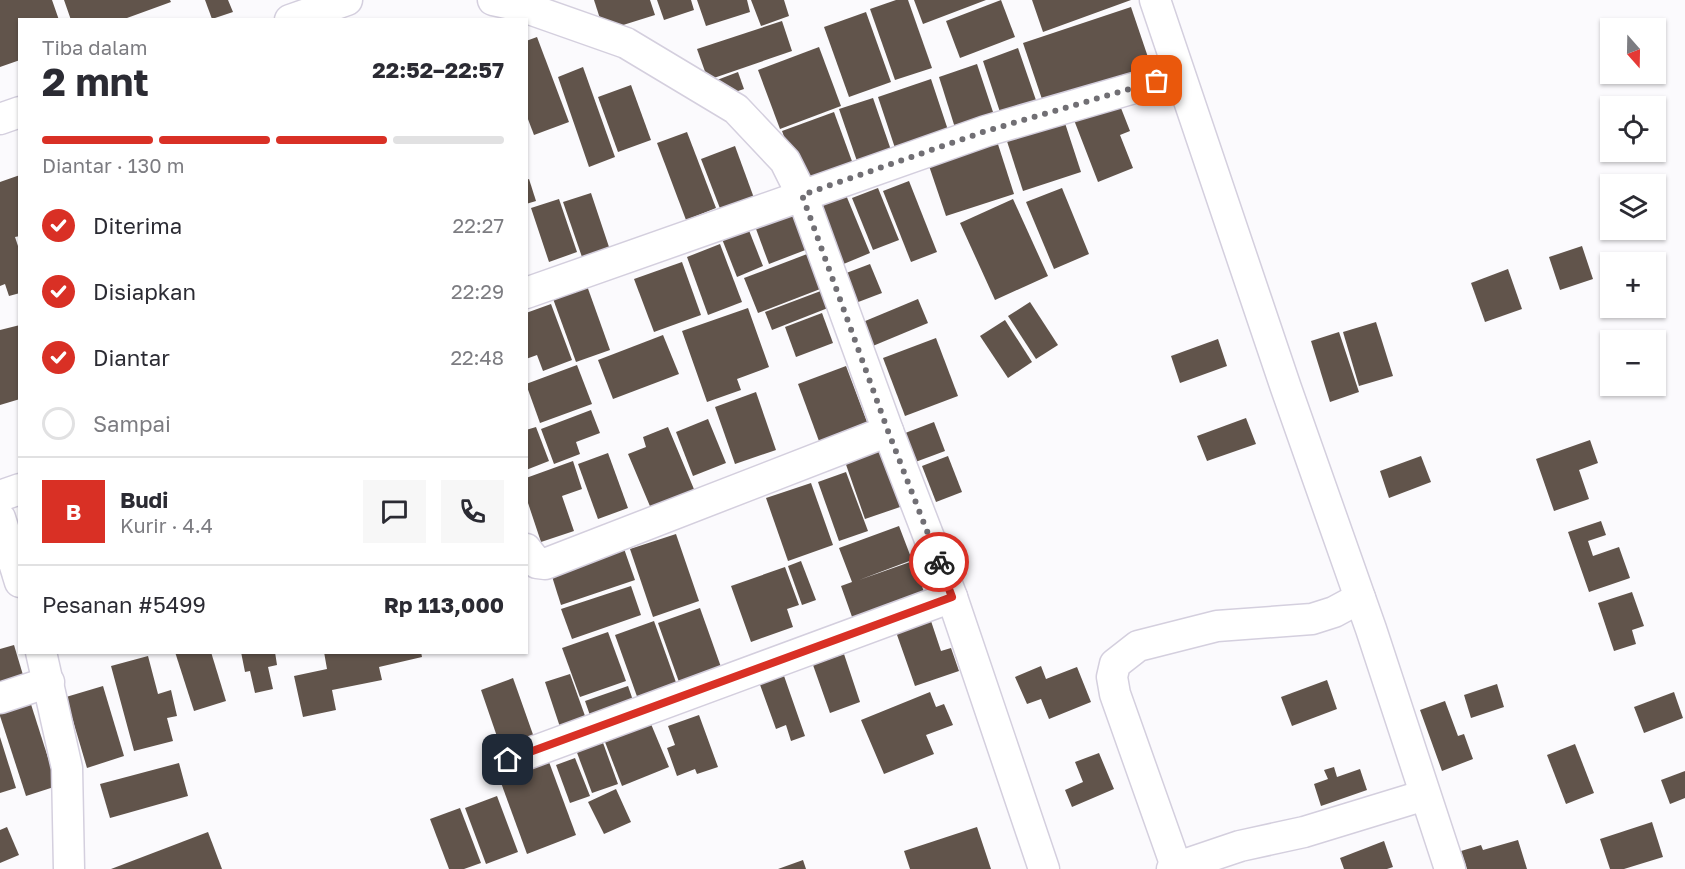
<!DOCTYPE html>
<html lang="id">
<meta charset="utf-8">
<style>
:root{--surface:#fff;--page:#f7f7f7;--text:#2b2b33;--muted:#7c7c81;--line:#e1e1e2;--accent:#d93025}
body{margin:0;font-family:"Golos Text",sans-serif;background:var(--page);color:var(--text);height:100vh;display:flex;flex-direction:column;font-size:22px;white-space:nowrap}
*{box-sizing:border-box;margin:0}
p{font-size:20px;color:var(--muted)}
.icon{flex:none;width:33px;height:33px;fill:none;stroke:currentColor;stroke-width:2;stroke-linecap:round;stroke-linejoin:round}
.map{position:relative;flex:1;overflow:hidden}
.details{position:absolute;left:18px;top:18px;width:510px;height:636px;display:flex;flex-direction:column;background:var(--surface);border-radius:0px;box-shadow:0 2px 4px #0004}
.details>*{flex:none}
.needle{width:39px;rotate:160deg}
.buttons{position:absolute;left:1600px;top:18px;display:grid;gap:12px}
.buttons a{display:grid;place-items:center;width:66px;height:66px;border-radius:0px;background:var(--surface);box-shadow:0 2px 4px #0004;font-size:30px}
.pin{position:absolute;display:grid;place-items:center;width:51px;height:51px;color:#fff;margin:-26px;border-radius:12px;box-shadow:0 3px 9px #0006}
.courier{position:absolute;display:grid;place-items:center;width:60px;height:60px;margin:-30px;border:4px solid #d93025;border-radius:50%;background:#fff;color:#222;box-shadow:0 2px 8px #0007}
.summary em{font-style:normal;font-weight:700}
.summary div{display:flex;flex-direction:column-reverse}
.summary{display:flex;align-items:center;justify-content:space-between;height:102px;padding:0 24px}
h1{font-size:39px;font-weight:700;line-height:45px}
.bar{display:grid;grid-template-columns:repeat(4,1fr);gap:9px 6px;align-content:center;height:72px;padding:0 24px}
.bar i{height:8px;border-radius:4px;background:var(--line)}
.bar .current{background:var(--accent)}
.bar p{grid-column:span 4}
.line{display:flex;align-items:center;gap:15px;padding:0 24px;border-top:2px solid var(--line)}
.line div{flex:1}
.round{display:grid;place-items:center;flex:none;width:63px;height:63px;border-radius:0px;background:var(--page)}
ol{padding:0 24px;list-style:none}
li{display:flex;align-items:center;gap:18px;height:66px}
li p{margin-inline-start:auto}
li .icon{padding:6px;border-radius:50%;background:var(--accent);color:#fff;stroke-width:4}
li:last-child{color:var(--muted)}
li i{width:33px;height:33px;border:3px solid var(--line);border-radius:50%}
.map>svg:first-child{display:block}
.building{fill:#61544b}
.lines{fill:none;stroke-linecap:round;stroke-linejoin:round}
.minor-casing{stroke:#d4cfde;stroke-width:33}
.minor{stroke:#fff;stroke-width:30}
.done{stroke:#716f74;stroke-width:6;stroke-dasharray:0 10.8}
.route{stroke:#d93025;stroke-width:8}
</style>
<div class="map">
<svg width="1685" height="869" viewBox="0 0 1685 869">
<rect width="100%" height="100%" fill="#fbfafd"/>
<g class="building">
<path d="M0,0H52L59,20H20V60L0,67Z"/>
<path d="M64,0H170L171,2L127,18L128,20H71Z"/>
<path d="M205,0H228L233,12L212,19Z"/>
<path d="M594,0H650L655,15L604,31Z"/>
<path d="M657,0H691L694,10L664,20Z"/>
<path d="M697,0H747L750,12L706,26Z"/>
<path d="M751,0H784L789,16L761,26Z"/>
<path d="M896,0H908L932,68L895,80L870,9Z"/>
<path d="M914,0H986L923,24Z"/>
<path d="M1001,0L1015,37L960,58L946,21Z"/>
<path d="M1032,0H1131L1043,32Z"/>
<path d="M1131,7L1153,72L1045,108L1023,43Z"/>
<path d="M866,12L891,82L849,97L824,27Z"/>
<path d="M782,21L792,51L708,80L697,49Z"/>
<path d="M537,37L569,122L534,135L526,114V41Z"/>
<path d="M819,47L841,106L780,129L758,70Z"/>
<path d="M1018,48L1038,106L1002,118L983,61Z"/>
<path d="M977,64L996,121L957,134L939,77Z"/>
<path d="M583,67L615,157L589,167L558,77Z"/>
<path d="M738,72L744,89L723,96L717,80Z"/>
<path d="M931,79L950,136L897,154L878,97Z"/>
<path d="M631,85L651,140L618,152L598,97Z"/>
<path d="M873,98L892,153L858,164L839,109Z"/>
<path d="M1119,103L1130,131L1120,135L1133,168L1098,182L1074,120Z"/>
<path d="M834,112L853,164L801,183L782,131Z"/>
<path d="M1063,117L1081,172L1023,191L1005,135Z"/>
<path d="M687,132L716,208L686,220L657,143Z"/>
<path d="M996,138L1014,194L946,216L927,160Z"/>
<path d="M735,146L754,198L721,211L701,159Z"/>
<path d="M20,175V236L15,237L20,252V293L9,296L5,284L0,286V182Z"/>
<path d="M529,179L536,201L526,204V180Z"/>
<path d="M909,181L937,252L911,262L883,191Z"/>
<path d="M878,188L899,240L873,250L852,198Z"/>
<path d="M1062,188L1089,254L1054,269L1026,202Z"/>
<path d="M591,193L609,247L582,257L563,202Z"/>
<path d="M846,195L870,253L834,268L810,210Z"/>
<path d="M559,199L577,252L549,262L531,208Z"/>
<path d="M1013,199L1048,276L995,300L960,223Z"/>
<path d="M794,214L808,249L769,264L756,229Z"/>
<path d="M748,228L763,266L737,277L722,239Z"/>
<path d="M720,244L742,302L708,315L687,257Z"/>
<path d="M1582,246L1593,279L1560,290L1549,257Z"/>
<path d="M815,251L828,286L758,313L744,278Z"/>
<path d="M682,262L701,315L654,332L634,279Z"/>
<path d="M870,264L882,293L853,304L841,275Z"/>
<path d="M1508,269L1522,309L1485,322L1471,283Z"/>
<path d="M586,283L610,350L576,362L552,296Z"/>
<path d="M826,289L833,306L772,330L765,312Z"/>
<path d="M918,299L928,323L868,348L858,324Z"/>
<path d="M1030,302L1058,345L1036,359L1008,316Z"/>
<path d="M551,304L572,360L543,371L537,355L526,359V313Z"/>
<path d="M748,308L769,367L737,379L741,390L707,402L682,331Z"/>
<path d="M822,313L833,343L796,357L785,327Z"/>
<path d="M1005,320L1032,362L1008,378L980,336Z"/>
<path d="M1376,322L1393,376L1359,386L1343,332Z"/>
<path d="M20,325V399L0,405V330Z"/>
<path d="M1339,332L1359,392L1330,402L1311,341Z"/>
<path d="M663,335L679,374L613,399L598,360Z"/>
<path d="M936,338L958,396L905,416L883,358Z"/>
<path d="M1218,339L1227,366L1180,383L1171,356Z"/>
<path d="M577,365L592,404L540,423L526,384Z"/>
<path d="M846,366L867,422L819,441L798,384Z"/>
<path d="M756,392L776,450L735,464L715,407Z"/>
<path d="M591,410L600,433L576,442L580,454L554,464L541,429Z"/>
<path d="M1246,418L1256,444L1207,461L1197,436Z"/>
<path d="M708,419L726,463L693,476L676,432Z"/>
<path d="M934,422L945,451L910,464L900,435Z"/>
<path d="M536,427L549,461L526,470V430Z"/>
<path d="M668,427L696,494L652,511L628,454L646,447L643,437Z"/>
<path d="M1590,440L1598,463L1579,470L1589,499L1554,511L1536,459Z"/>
<path d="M882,443L903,506L865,519L843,456Z"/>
<path d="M608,453L628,508L598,519L578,464Z"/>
<path d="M948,456L962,492L936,502L922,466Z"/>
<path d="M1421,456L1431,482L1389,498L1380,471Z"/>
<path d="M573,461L582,489L562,496L574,531L541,542L526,497V478Z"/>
<path d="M846,472L868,531L839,541L818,482Z"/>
<path d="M811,483L833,545L788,561L766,498Z"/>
<path d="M1601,521L1606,535L1588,541L1593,556L1619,547L1630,578L1589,592L1568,532Z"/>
<path d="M899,526L912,560L859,580L913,561L928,603L856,628L841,586L852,582L839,548Z"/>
<path d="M676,534L699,601L653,617L630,549Z"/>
<path d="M622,543L635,580L561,605L549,567Z"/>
<path d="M801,561L816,600L802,605L788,566Z"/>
<path d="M785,567L799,605L787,609L793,627L751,642L731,586Z"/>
<path d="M631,586L641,615L572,639L561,609Z"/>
<path d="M1632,592L1644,626L1632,630L1636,644L1614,651L1598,603Z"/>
<path d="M700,608L721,667L679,682L658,623Z"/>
<path d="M654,621L678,688L639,702L615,635Z"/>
<path d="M931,621L941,651L951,648L959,671L915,686L896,632Z"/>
<path d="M608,632L626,681L580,697L562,648Z"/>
<path d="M14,645L26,685L0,693V649Z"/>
<path d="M175,652H211L226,701L194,711Z"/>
<path d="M241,652H275L277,665L268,667L273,689L255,693L250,671L245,672Z"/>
<path d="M324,652H421L422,657L379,667L382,680L332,690L336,710L303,717L294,676L327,669Z"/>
<path d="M844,654L860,702L830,713L813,665Z"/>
<path d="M148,656L158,694L171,690L177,716L167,718L173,741L134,751L111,666Z"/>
<path d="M1041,666L1046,679L1077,667L1091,702L1049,719L1041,699L1027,704L1015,677Z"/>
<path d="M783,673L805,736L791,741L786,725L776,729L759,682Z"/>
<path d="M570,674L589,727L563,736L545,682Z"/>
<path d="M513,678L536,743L503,754L481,690Z"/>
<path d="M1327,680L1337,709L1292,726L1281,697Z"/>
<path d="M1497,684L1504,707L1471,718L1464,695Z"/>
<path d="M103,686L124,756L87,768L66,697Z"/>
<path d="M628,686L636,709L593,724L585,701Z"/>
<path d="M930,692L936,707L944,704L953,725L926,735L934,754L884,774L861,720Z"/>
<path d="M1674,692L1683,718L1644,733L1634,707Z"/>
<path d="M29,698L57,786L26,796L0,716V707Z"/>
<path d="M1445,701L1458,736L1464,734L1473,759L1442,771L1420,710Z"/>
<path d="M699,715L718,767L697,774L695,769L677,776L667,748L675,745L668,726Z"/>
<path d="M651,724L669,767L622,786L605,742Z"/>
<path d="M0,737L16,788L0,793Z"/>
<path d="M602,740L618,784L592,793L576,750Z"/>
<path d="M1575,744L1594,793L1566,804L1547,755Z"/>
<path d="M1099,753L1114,789L1072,807L1065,790L1083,782L1075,762Z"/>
<path d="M575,758L590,796L570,803L556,765Z"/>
<path d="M549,762L576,835L527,854L500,780Z"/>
<path d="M179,763L188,796L110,818L100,784Z"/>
<path d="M1334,767L1337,777L1360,769L1367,790L1321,806L1314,784L1328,779L1324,770Z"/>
<path d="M1685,771V798L1670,804L1661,780Z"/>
<path d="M616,789L631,822L604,834L588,802Z"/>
<path d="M497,796L518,852L486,864L465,808Z"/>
<path d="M460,808L481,863L464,869H449L430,819Z"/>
<path d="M1652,822L1663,857L1624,869H1610L1600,839Z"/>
<path d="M7,827L19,855L0,863V830Z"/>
<path d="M977,827L991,869H910L904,851Z"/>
<path d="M208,832L222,869H111Z"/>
<path d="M1518,840L1527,869H1467L1461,851L1481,845L1483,850Z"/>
<path d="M1384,841L1393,867L1387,869H1344L1340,858Z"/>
<path d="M803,860L806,869H778Z"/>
</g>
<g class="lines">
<g class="minor-casing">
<g id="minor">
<path d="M493,0L521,6L626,43L736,109L785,161L802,195L888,431L952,597L1044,869"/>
<path d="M1155,0L1286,388L1371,629L1450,869"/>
<path d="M290,20L347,0"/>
<path d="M0,119L20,112"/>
<path d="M526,293L986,131L1179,75"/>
<path d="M0,496L20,489"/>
<path d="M0,518L20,582"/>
<path d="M526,549L537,563L545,564L888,431"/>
<path d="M41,652L67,768L69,869"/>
<path d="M0,698L49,682"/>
<path d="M508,761L952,597"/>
<path d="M1172,869L1240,846L1304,832L1425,795"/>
<path d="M1177,869L1115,694L1112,677L1115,664L1138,646L1217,626L1312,619L1334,612L1360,598"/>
</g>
</g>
<use href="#minor" class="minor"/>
</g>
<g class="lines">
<path class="done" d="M939,562L888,431L802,195L986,131L1157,81"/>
<path class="route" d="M508,760L952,597L939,562"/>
</g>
</svg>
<div class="buttons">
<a><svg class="needle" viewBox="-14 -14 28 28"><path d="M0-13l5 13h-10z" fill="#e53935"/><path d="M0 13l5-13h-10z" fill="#7c7c81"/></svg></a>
<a><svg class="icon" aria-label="locate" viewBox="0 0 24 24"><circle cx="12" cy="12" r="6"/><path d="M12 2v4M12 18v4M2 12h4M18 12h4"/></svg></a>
<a><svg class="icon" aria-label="layers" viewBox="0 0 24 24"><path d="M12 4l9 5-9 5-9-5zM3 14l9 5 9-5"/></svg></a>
<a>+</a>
<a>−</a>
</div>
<div class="pin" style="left:1157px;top:81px;background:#ea580c"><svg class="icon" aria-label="bag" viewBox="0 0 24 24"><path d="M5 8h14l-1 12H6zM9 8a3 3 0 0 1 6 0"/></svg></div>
<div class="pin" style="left:508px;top:760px;background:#1f2937"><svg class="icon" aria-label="home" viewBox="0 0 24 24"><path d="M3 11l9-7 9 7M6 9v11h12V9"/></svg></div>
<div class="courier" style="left:939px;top:562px"><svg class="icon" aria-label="bike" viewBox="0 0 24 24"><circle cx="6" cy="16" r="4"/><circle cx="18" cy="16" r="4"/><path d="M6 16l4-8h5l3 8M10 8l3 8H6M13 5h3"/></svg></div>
<section class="details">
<div class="summary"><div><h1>2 mnt</h1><p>Tiba dalam</p></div><em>22:52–22:57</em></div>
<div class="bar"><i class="current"></i><i class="current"></i><i class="current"></i><i></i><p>Diantar · 130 m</p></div>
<ol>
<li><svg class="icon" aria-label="check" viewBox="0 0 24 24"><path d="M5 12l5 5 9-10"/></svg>Diterima<p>22:27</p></li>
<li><svg class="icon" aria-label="check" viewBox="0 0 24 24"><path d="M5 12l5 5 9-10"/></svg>Disiapkan<p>22:29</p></li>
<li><svg class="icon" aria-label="check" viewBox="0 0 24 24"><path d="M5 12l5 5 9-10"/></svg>Diantar<p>22:48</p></li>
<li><i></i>Sampai</li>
</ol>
<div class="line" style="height:108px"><b class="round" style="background:var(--accent);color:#fff">B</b><div><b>Budi</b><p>Kurir · 4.4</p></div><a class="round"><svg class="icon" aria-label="chat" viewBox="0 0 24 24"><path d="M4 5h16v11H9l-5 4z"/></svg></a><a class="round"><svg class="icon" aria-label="phone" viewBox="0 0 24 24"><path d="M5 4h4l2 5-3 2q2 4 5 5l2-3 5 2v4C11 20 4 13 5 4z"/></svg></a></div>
<div class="line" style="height:78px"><div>Pesanan #5499</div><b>Rp 113,000</b></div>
</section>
</div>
